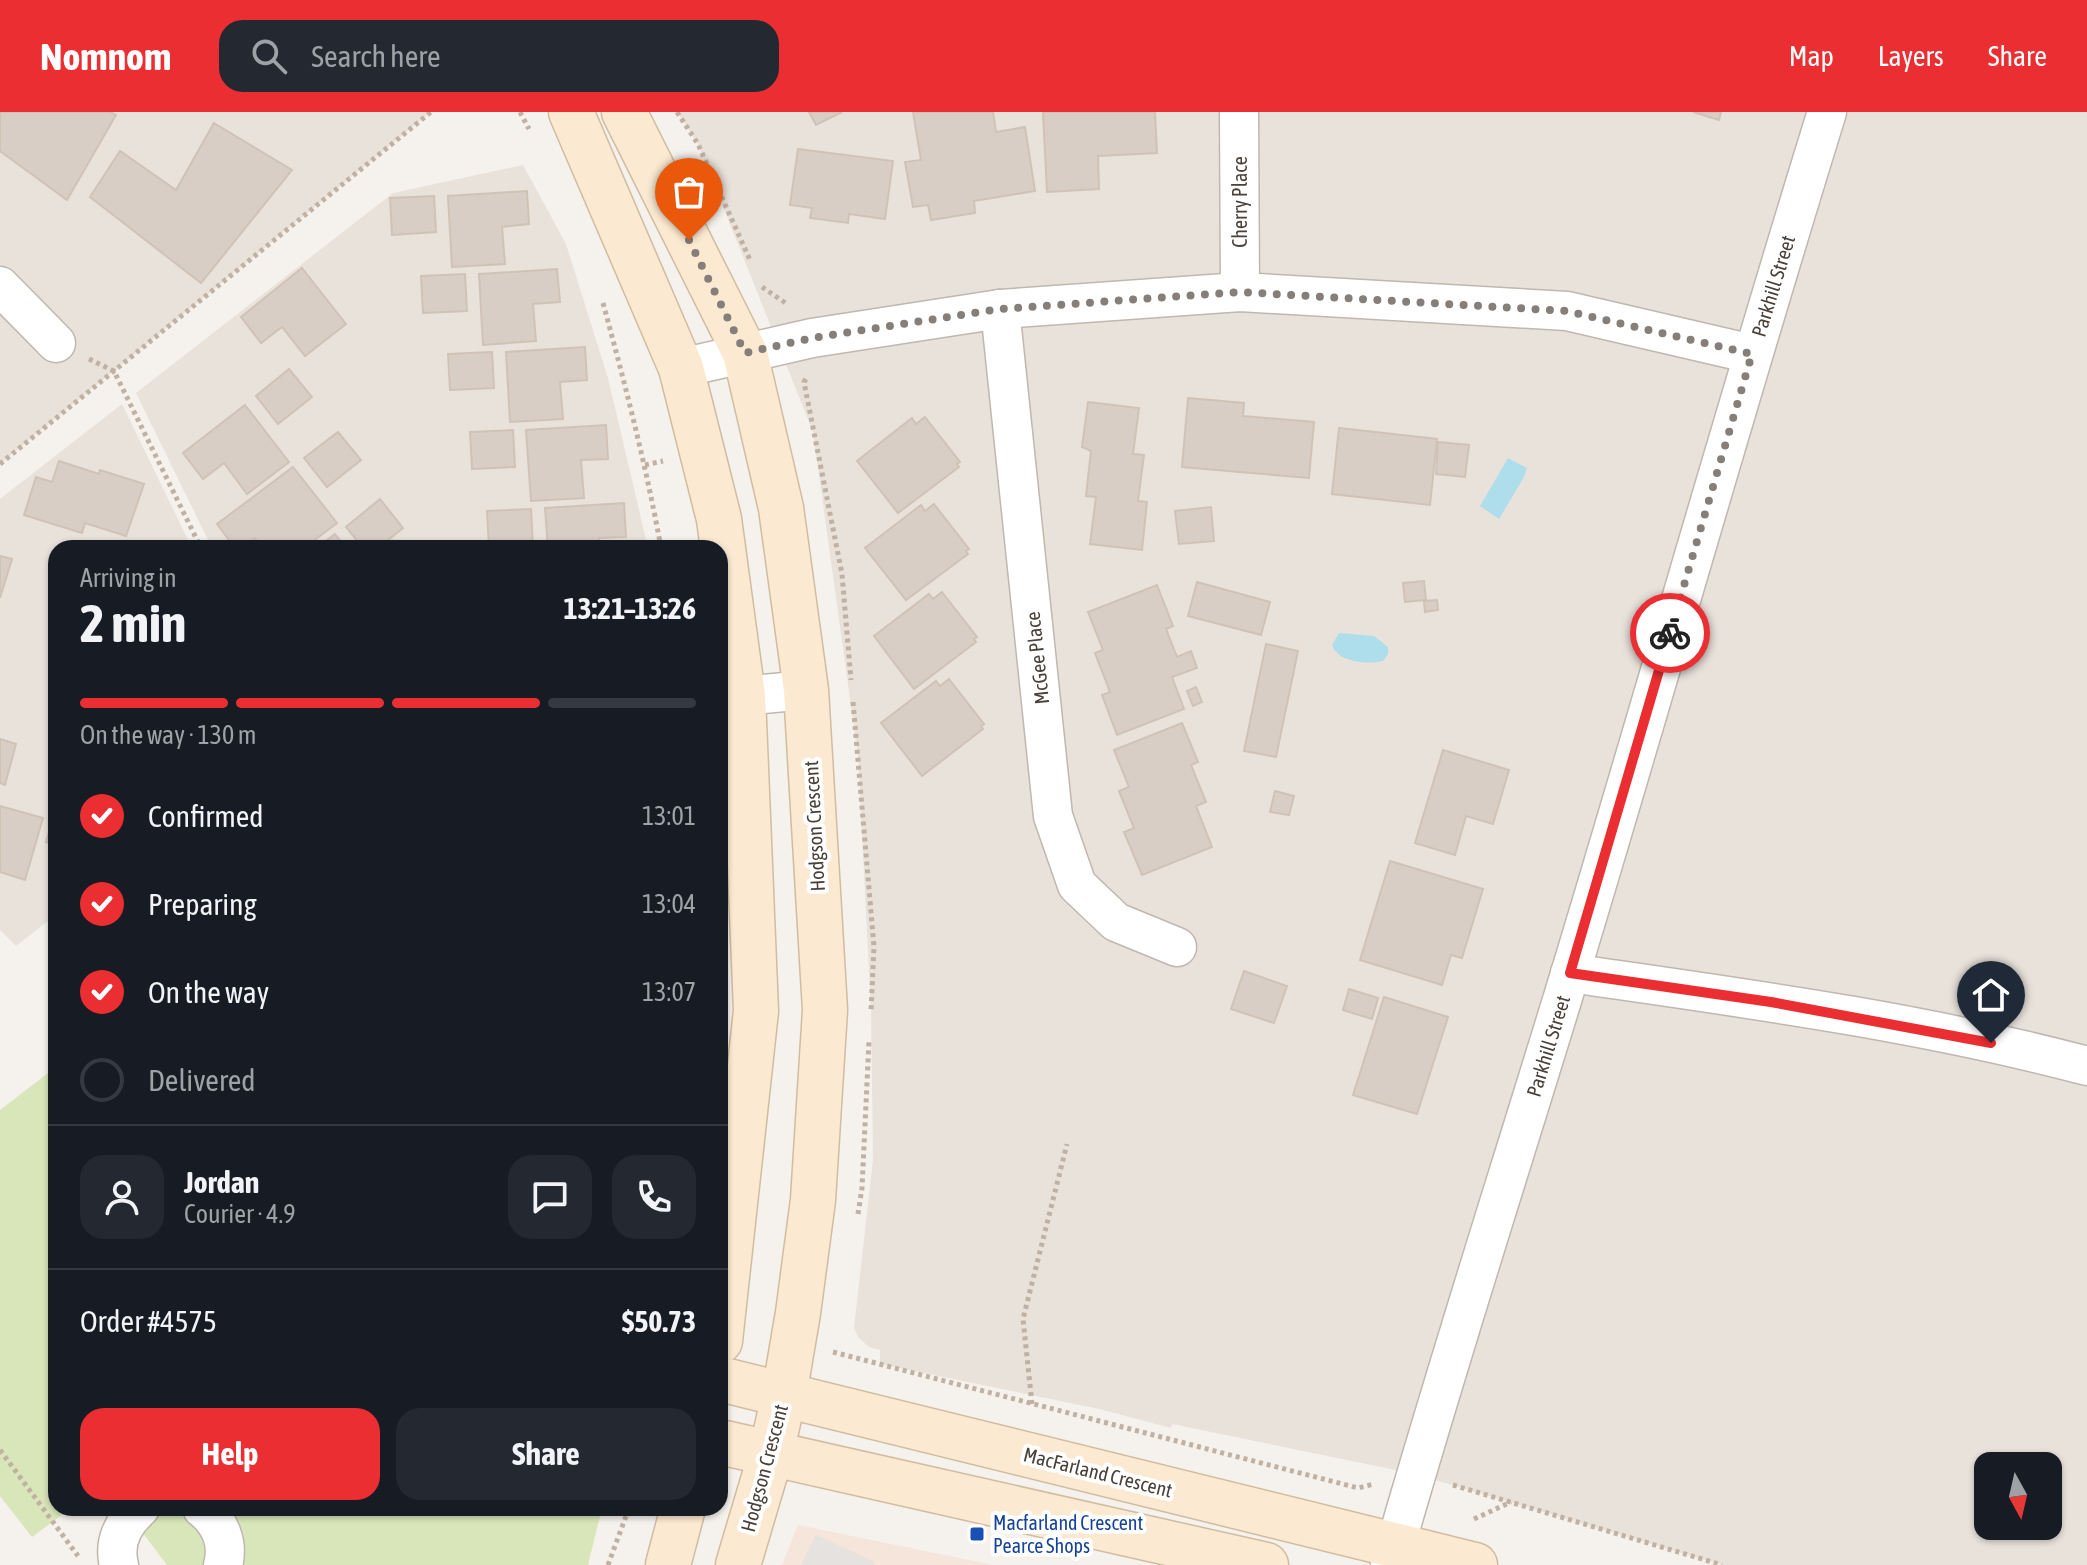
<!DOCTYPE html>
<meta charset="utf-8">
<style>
:root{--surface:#171b24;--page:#242831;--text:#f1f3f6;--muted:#9ea1a6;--line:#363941;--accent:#eb2e31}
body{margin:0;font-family:"Asap Condensed",sans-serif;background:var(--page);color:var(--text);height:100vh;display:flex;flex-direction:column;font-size:30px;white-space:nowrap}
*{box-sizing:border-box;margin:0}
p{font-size:26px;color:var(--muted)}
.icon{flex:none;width:44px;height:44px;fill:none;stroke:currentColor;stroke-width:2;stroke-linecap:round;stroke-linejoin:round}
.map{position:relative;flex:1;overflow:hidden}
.panel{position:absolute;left:48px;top:428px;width:680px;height:976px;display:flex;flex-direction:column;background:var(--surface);border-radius:24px;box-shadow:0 2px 6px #0004}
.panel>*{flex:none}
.needle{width:52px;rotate:172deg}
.tools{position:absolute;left:1974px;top:1340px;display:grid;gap:16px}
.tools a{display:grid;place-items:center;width:88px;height:88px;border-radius:16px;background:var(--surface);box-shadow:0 2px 6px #0004;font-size:40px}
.pin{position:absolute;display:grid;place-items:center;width:68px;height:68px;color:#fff;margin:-82px -34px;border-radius:50% 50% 50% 0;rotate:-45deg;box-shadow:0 0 8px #0007}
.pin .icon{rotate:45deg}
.courier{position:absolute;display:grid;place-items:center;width:80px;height:80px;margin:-40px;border:6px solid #eb2e31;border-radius:50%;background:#fff;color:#222;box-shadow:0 2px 10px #0007}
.overview em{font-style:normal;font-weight:700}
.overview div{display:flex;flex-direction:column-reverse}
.overview{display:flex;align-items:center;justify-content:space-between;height:136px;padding:0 32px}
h1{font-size:52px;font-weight:700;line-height:60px}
.bar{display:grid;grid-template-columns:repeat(4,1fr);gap:12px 8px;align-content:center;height:96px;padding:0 32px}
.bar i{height:10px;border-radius:6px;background:var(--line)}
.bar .active{background:var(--accent)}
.bar p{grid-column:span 4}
.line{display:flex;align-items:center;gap:20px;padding:0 32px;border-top:2px solid var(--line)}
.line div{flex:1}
.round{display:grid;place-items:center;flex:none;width:84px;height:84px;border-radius:24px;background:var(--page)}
ol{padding:0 32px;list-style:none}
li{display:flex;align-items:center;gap:24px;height:88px}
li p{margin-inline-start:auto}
li .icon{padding:8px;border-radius:50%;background:var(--accent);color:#fff;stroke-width:4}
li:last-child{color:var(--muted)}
li i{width:44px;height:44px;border:4px solid var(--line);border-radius:50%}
.primary-button{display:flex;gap:16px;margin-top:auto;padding:16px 32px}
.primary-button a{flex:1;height:92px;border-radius:24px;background:var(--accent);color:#fff;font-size:32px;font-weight:700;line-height:92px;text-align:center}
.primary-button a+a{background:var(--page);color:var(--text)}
header{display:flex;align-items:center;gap:48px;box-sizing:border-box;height:112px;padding:0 40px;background:var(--accent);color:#fff}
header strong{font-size:38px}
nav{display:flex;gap:44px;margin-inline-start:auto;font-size:28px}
.search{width:560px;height:72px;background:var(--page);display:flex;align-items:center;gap:20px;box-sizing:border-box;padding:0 28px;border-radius:24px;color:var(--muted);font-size:30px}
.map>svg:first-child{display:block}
.residential{fill:#e9e2db;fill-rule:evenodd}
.commercial{fill:#f5e5da}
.green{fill:#d9e6b9}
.parking{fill:#e5e2e0}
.water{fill:#aedeec}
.building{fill:#d9cec6;stroke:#d1c2b6;stroke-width:2}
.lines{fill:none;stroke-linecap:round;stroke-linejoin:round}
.street-casing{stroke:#c0b7af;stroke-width:41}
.secondary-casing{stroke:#d1bca0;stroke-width:47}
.path{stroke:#c1b1a2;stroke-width:5;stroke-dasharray:4 4;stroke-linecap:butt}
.street{stroke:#fff;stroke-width:38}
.secondary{stroke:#fbead1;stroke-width:44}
.done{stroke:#867f79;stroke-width:8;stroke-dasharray:0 14.4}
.route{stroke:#eb2e31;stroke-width:10}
.transit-dot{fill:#1a4fb4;stroke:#fff;stroke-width:3}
.labels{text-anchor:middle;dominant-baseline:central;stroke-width:8;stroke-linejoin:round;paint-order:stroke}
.street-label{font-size:20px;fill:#4a413a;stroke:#fff}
.transit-label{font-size:20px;fill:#164399;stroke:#fff;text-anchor:start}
</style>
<header>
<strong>Nomnom</strong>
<div class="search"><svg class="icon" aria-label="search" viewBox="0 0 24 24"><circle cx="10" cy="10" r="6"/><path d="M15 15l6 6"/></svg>Search here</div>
<nav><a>Map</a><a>Layers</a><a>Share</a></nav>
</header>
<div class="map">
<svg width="2087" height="1453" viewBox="0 0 2087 1453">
<rect width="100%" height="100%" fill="#f5f1ed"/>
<g class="residential">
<path d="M0,0H431L0,352Z"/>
<path d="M677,0H2087V1453H1722L1415,1362L1172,1312L1171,1316L1099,1297L880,1252V1238L869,1235L858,1225L854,1216L873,1048L871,897L858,644L813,320L698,32ZM1988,1354H2048V1414H1988Z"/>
<path d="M523,53L566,132L608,266L648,436H212L136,281L393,81Z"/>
<path d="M122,292L192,436H56V803L16,834L0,818V387Z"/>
</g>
<path class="commercial" d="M798,1413L993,1453H782Z"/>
<g class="green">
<path d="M56,955V1396H71L32,1425L0,1384V998Z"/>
<path d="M124,1396H602L588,1453H167Z"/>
</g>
<path class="parking" d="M816,1423L875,1450L873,1453H801Z"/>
<g class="water">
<path d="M1508,346L1527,356L1524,365L1499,407L1480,394Z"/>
<path d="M1339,521L1374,524L1388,535V542L1383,549C1366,553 1338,550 1332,533Z"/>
</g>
<g class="building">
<path d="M0,0H110L116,3L67,88L0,39Z"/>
<path d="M809,0H842L816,13Z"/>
<path d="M913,0H993L996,20L1025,15L1035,79L974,89L975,101L931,108L928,93L913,95L905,50L921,48Z"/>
<path d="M1043,0H1155L1157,41L1098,44L1099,77L1047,80Z"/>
<path d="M1693,0H1721L1719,8Z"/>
<path d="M214,11L292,58L201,171L90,85L120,39L176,78Z"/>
<path d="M798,37L893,49L885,107L849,102L848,111L810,106L812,96L790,93Z"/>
<path d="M527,79L529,112L502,115L505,152L452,155L448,84Z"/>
<path d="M434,84L436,120L392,123L390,86Z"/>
<path d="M302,156L346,212L305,244L282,215L261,231L241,205Z"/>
<path d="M557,157L560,190L533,192L536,229L483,233L479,162Z"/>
<path d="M465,162L467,199L423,201L421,164Z"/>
<path d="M585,235L587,268L560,270L563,307L510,310L506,240Z"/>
<path d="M492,240L494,276L450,278L448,242Z"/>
<path d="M289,257L312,285L278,312L256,284Z"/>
<path d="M1188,286L1244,291L1243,304L1314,310L1309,366L1182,355Z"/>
<path d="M1088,290L1139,296L1133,342L1144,343L1138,389L1147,390L1142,438L1090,432L1096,385L1086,384L1091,339L1082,335Z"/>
<path d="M245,293L289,350L247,382L224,351L203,367L183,341Z"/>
<path d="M925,305L960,350L957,352L959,355L898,401L857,349L912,306L916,312Z"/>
<path d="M606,313L608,347L581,348L584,386L531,389L526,318Z"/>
<path d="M1339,316L1437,327L1430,393L1332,382Z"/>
<path d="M513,318L515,355L472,357L470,320Z"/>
<path d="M338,320L361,348L327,375L304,346Z"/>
<path d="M1438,330L1469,333L1465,365L1436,362Z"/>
<path d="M59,349L99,362L100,358L144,372L126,424L85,411L82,421L24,403L36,365L52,370Z"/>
<path d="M293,355L337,411L304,436H263L255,426L243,436H235L217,412Z"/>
<path d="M380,387L403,416L378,436H363L346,415Z"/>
<path d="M624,391L626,425L599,426L600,436H548L545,396Z"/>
<path d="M934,392L969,437L966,439L968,442L906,488L865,436L921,393L925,399Z"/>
<path d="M1211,395L1214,429L1179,432L1175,399Z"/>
<path d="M531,397L533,434L489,436L487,399Z"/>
<path d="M335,422L346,436H317Z"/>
<path d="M0,444L12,447L0,486Z"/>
<path d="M1424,469L1426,488L1405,490L1403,471Z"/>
<path d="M1197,470L1270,490L1261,523L1188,504Z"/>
<path d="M1157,473L1173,514L1166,517L1177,545L1191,539L1197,556L1172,565L1184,597L1117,623L1102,583L1110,580L1095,541L1103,538L1088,500Z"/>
<path d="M942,480L977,525L974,527L976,530L914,577L874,524L929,482L933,487Z"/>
<path d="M56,484V510L49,508Z"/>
<path d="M1437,488L1438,498L1425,500L1424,489Z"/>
<path d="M1266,532L1298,539L1276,645L1244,639Z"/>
<path d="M949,567L984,612L981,614L983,617L922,664L881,611L936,569L940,574Z"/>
<path d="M1196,575L1202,590L1193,594L1187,579Z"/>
<path d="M1182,611L1198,650L1191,653L1206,690L1196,694L1212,735L1142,763L1124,720L1134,716L1119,679L1129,675L1114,638Z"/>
<path d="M0,627L16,632L5,673L0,671Z"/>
<path d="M1443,638L1509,658L1493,712L1466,704L1455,743L1415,731Z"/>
<path d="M1275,679L1294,684L1289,703L1270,700Z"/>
<path d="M0,694L43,706L25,768L0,760Z"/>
<path d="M56,697V733L46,730Z"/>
<path d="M1390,749L1483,777L1462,846L1451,843L1442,873L1360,848Z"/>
<path d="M1244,859L1287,874L1274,911L1231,897Z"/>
<path d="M1349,877L1378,886L1372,907L1343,898Z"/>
<path d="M1384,885L1448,905L1417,1002L1353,983Z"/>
</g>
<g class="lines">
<g class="street-casing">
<g id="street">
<path d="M1239,0L1240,180"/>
<path d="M0,174L56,231"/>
<path d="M1000,197L1053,704L1077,773L1116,810L1177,835"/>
<path d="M681,256L812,226L1000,197L1240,180L1567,199L1752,242"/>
<path d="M720,586L806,578"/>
<path d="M1570,861C1743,886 1918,909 2087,954"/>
<path d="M202,1396C220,1410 229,1431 223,1453"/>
<path d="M119,1453C113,1430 123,1411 140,1396"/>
<path d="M1390,1453C1446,1255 1510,1059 1570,862C1657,575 1738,286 1827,0"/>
</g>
</g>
<g class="secondary-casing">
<g id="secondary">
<path d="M571,0L681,256L719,407L743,584L756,899L720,1229"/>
<path d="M624,0L745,241L781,396L806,578L825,898L813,1088L798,1201L784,1283L771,1342L738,1453"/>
<path d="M720,1267L1475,1453"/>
<path d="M720,1330L1266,1453"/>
<path d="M668,1453L683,1396"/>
</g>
</g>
<g class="path">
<path d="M520,0L529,17"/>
<path d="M677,0L698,32L750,148"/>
<path d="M762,175L787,192"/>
<path d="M603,191C625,272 646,353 661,436"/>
<path d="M89,247L114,259L201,436"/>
<path d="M806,267L804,270L842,462L851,568"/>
<path d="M0,352L431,0"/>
<path d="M645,353L663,349"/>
<path d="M853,590L874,835L871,899"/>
<path d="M858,1102L862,1076L869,929"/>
<path d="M833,1240L1358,1376L1374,1372"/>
<path d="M1032,1292L1023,1207L1067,1032"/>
<path d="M0,1338L78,1444"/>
<path d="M1453,1373L1722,1453"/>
<path d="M1474,1407L1511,1390"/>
<path d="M608,1453L629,1396"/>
</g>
<use href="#street" class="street"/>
<use href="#secondary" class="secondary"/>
</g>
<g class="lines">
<path class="done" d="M689,128L745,241L812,226L1000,197L1240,180L1567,199L1752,242L1670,521"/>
<path class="route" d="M1670,521L1570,861L1771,890L1991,931"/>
</g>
<rect class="transit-dot" x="969" y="1414" width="16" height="16" rx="4"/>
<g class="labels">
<g class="street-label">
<text transform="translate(1239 90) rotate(-90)">Cherry Place</text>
<text transform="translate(1773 174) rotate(-73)">Parkhill Street</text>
<text transform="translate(1037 546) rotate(-96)">McGee Place</text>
<text transform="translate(814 714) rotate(-93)">Hodgson Crescent</text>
<text transform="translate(1548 934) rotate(-73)">Parkhill Street</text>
<text transform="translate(764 1356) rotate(-75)">Hodgson Crescent</text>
<text transform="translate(1098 1360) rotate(14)">MacFarland Crescent</text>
</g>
<g class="transit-label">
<text x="993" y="1410">Macfarland Crescent<tspan x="993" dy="23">Pearce Shops</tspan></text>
</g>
</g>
</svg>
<div class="tools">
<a><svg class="needle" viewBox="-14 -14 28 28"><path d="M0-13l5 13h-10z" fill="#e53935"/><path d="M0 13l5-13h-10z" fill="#9ea1a6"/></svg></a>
</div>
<div class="pin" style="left:689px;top:128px;background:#ea580c"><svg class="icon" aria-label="bag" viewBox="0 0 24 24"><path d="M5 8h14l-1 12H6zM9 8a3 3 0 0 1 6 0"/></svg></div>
<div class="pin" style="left:1991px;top:931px;background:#1f2937"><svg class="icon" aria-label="home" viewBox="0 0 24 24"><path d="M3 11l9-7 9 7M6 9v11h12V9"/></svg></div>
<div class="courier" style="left:1670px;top:521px"><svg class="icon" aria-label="bike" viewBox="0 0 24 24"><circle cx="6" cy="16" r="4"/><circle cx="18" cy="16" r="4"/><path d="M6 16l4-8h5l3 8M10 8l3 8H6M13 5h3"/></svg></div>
<section class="panel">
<div class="overview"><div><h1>2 min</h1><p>Arriving in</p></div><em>13:21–13:26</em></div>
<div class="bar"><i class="active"></i><i class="active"></i><i class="active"></i><i></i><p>On the way · 130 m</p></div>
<ol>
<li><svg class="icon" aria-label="check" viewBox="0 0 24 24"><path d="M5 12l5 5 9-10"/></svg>Confirmed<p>13:01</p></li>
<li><svg class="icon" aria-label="check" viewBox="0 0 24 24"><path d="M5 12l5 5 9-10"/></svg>Preparing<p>13:04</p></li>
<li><svg class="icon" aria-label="check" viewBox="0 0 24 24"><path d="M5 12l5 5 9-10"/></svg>On the way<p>13:07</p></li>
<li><i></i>Delivered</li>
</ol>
<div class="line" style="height:144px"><a class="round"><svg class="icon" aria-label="person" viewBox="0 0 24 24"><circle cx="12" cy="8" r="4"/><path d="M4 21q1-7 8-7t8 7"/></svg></a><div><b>Jordan</b><p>Courier · 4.9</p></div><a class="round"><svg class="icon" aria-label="chat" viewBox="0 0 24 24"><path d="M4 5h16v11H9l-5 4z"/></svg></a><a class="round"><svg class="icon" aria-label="phone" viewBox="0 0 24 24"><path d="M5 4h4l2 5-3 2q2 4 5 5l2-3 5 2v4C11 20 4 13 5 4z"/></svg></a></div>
<div class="line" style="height:104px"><div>Order #4575</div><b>$50.73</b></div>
<div class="primary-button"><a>Help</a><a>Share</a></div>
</section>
</div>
